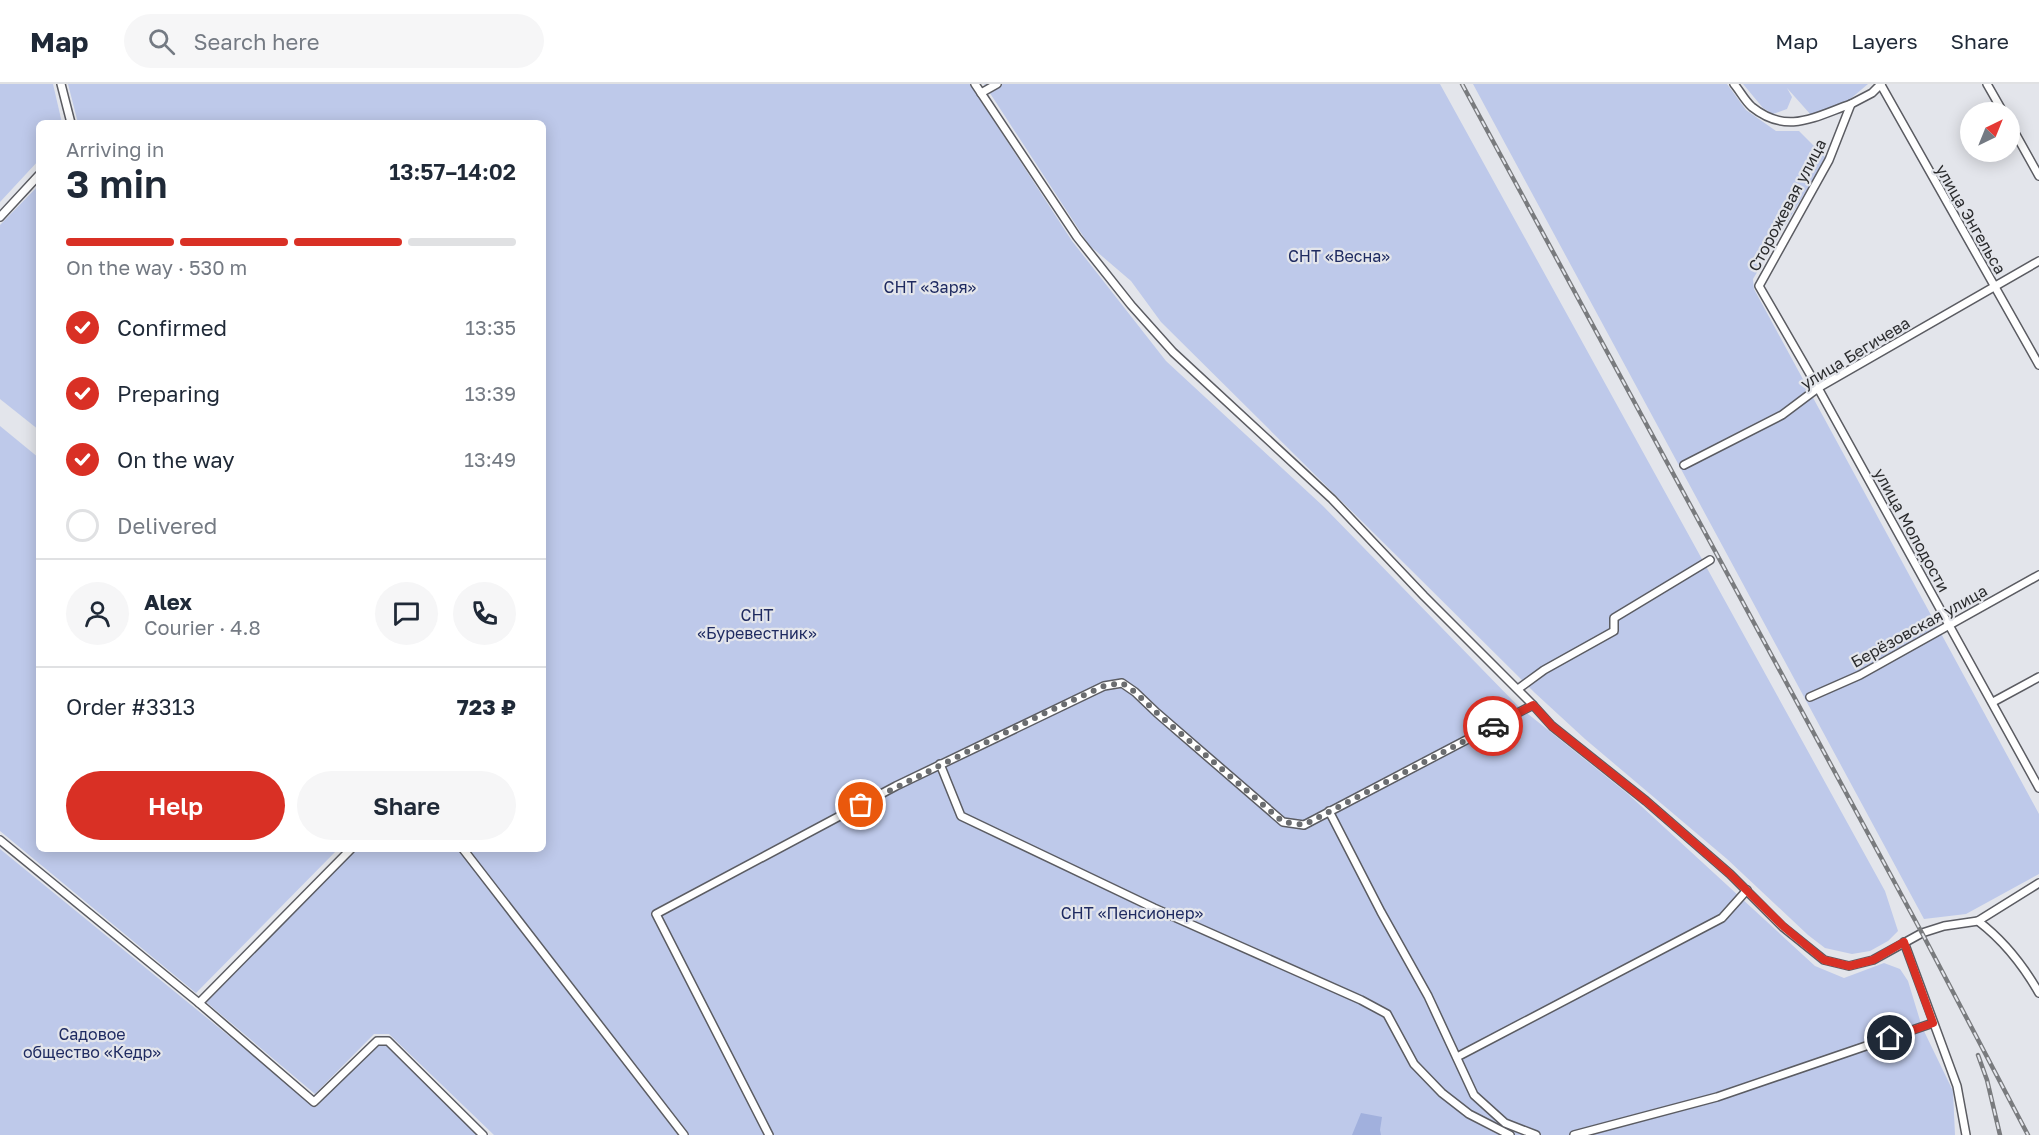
<!DOCTYPE html>
<meta charset="utf-8">
<style>
:root{--surface:#fff;--page:#f6f6f7;--text:#1f2937;--muted:#747a83;--line:#e0e1e3;--accent:#d93025}
body{margin:0;font-family:"Golos Text",sans-serif;background:var(--page);color:var(--text);height:100vh;display:flex;flex-direction:column;font-size:22px;white-space:nowrap}
*{box-sizing:border-box;margin:0}
p{font-size:20px;color:var(--muted)}
.icon{flex:none;width:33px;height:33px;fill:none;stroke:currentColor;stroke-width:2;stroke-linecap:round;stroke-linejoin:round}
.map{position:relative;flex:1;overflow:hidden}
.side{position:absolute;left:36px;top:36px;width:510px;height:732px;display:flex;flex-direction:column;background:var(--surface);border-radius:9px;box-shadow:0 3px 15px #0003}
.side>*{flex:none}
.needle{width:39px;rotate:43deg}
.fabs{position:absolute;left:1960px;top:18px;display:grid;gap:12px}
.fabs a{display:grid;place-items:center;width:60px;height:60px;border-radius:50%;background:var(--surface);box-shadow:0 3px 15px #0003;font-size:30px}
.pin{position:absolute;display:grid;place-items:center;width:51px;height:51px;color:#fff;margin:-26px;border:3px solid #fff;border-radius:50%;box-shadow:0 2px 6px #0007}
.courier{position:absolute;display:grid;place-items:center;width:60px;height:60px;margin:-30px;border:4px solid #d93025;border-radius:50%;background:#fff;color:#222;box-shadow:0 2px 8px #0007}
.headline em{font-style:normal;font-weight:600}
.headline div{display:flex;flex-direction:column-reverse}
.headline{display:flex;align-items:center;justify-content:space-between;height:102px;padding:0 30px}
h1{font-size:39px;font-weight:600;line-height:45px}
.bar{display:grid;grid-template-columns:repeat(4,1fr);gap:9px 6px;align-content:center;height:72px;padding:0 30px}
.bar i{height:8px;border-radius:4px;background:var(--line)}
.bar .on{background:var(--accent)}
.bar p{grid-column:span 4}
.line{display:flex;align-items:center;gap:15px;padding:0 30px;border-top:2px solid var(--line)}
.line div{flex:1}
.round{display:grid;place-items:center;flex:none;width:63px;height:63px;border-radius:32px;background:var(--page)}
ol{padding:0 30px;list-style:none}
li{display:flex;align-items:center;gap:18px;height:66px}
li p{margin-inline-start:auto}
li .icon{padding:6px;border-radius:50%;background:var(--accent);color:#fff;stroke-width:4}
li:last-child{color:var(--muted)}
li i{width:33px;height:33px;border:3px solid var(--line);border-radius:50%}
.button{display:flex;gap:12px;margin-top:auto;padding:12px 30px}
.button a{flex:1;height:69px;border-radius:36px;background:var(--accent);color:#fff;font-size:24px;font-weight:600;line-height:69px;text-align:center}
.button a+a{background:var(--page);color:var(--text)}
header{display:flex;align-items:center;gap:36px;box-sizing:border-box;height:84px;padding:0 30px;background:var(--surface);border-bottom:2px solid var(--line)}
header strong{font-size:28px}
nav{display:flex;gap:33px;margin-inline-start:auto;font-size:21px}
.search{width:420px;height:54px;background:var(--page);display:flex;align-items:center;gap:15px;box-sizing:border-box;padding:0 21px;border-radius:33px;color:var(--muted);font-size:22px}
.map>svg:first-child{display:block}
.green{fill:#bec9ea}
.water{fill:#a1b0dd}
.lines{fill:none;stroke-linecap:round;stroke-linejoin:round}
.minor-casing{stroke:#5b5c62;stroke-width:10}
.minor{stroke:#fff;stroke-width:7}
.rail-casing{stroke:#797b7e;stroke-width:4.5}
.rail{stroke:#e3e5eb;stroke-width:2;stroke-dasharray:7;stroke-linecap:butt}
.done{stroke:#6b6d70;stroke-width:6;stroke-dasharray:0 10.8}
.route{stroke:#d93025;stroke-width:8}
.labels{text-anchor:middle;dominant-baseline:central;stroke-width:4.5;stroke-linejoin:round;paint-order:stroke}
.street-label{font-size:16px;fill:#2b2c2e;stroke:#e3e5eb}
.park-label{font-size:16px;fill:#1f2b61;stroke:#e3e5eb}
</style>
<header>
<strong>Map</strong>
<div class="search"><svg class="icon" aria-label="search" viewBox="0 0 24 24"><circle cx="10" cy="10" r="6"/><path d="M15 15l6 6"/></svg>Search here</div>
<nav><a>Map</a><a>Layers</a><a>Share</a></nav>
</header>
<div class="map">
<svg width="2039" height="1051" viewBox="0 0 2039 1051">
<rect width="100%" height="100%" fill="#e3e5eb"/>
<g class="green">
<path d="M0,0H53L62,39H39V76L0,118Z"/>
<path d="M68,0H970L1072,157L1166,277L1323,422L1518,622L1628,710L1815,882L1844,894L1884,879L1900,885L1908,897L1922,943L1953,1007L1955,1051H687L565,889L467,765H543V39H78Z"/>
<path d="M984,0H1440L1885,807L1898,847L1888,857L1870,867L1852,870L1825,864L1808,851L1727,775L1585,655L1535,609L1161,238L1131,197L1089,161Z"/>
<path d="M1473,0H1727L1746,26L1776,47H1799L1826,74L1753,195L1754,205L2039,730V790L1966,830L1924,835Z"/>
<path d="M1743,0H1868L1849,16L1811,31L1787,4L1792,13L1787,25L1773,30L1763,24Z"/>
<path d="M39,101V346L0,315V141Z"/>
<path d="M0,342L39,374V765H338L196,909L0,747Z"/>
<path d="M0,765L316,1023L377,960L387,961L480,1051H0Z"/>
<path d="M356,765H458L678,1051H494L389,950H374L315,1010L205,917Z"/>
</g>
<path class="water" d="M1361,1029L1382,1033L1380,1046L1381,1051H1352Z"/>
<g class="lines">
<g class="minor-casing">
<g id="minor">
<path d="M61,0L71,39"/>
<path d="M975,0L1077,153L1131,221L1173,268L1332,415L1424,512L1533,621L1552,642L1646,717L1730,790L1783,843L1824,876L1849,882L1873,876L1922,849L1944,842L1978,837C2003,856 2023,881 2039,909"/>
<path d="M1734,0C1740,7 1745,17 1752,23C1787,51 1814,33 1851,20"/>
<path d="M1881,0L1872,9L1851,20L1829,76L1759,202L1818,304L2039,704"/>
<path d="M1987,0L2003,28"/>
<path d="M1881,1L2039,281"/>
<path d="M981,9L997,0"/>
<path d="M2010,40L2039,92"/>
<path d="M0,133L39,91"/>
<path d="M1684,381L1782,331L1818,304L2039,177"/>
<path d="M1518,605L1544,586L1614,547V534L1710,476"/>
<path d="M1810,613L1860,591L2039,491"/>
<path d="M1993,618L2039,593"/>
<path d="M940,680L961,732L1154,824L1361,916L1387,930L1414,980L1442,1009L1469,1030L1510,1051"/>
<path d="M1329,727L1381,828L1428,912L1474,1011L1505,1039L1536,1051"/>
<path d="M0,756L199,919L314,1018L377,957H388L483,1051"/>
<path d="M463,765L684,1051"/>
<path d="M1978,837L2039,799"/>
<path d="M1904,858L1957,1002L1966,1051"/>
<path d="M199,919L351,765"/>
<path d="M1457,973L1722,834L1747,806"/>
<path d="M769,1051L656,830L896,702L1104,602L1122,599L1135,608L1157,629L1283,738L1304,741L1533,621"/>
<path d="M1574,1051L1717,1013L1933,939"/>
</g>
</g>
<use href="#minor" class="minor"/>
<g class="rail-casing">
<g id="rail">
<path d="M1462,0L1922,849L2028,1051"/>
<path d="M1978,971L1987,996L2000,1051"/>
</g>
</g>
<use href="#rail" class="rail"/>
</g>
<g class="lines">
<path class="done" d="M861,721L1045,629L1104,602L1122,599L1135,608L1157,629L1283,738L1304,741L1493,642"/>
<path class="route" d="M1493,642L1533,621L1552,642L1646,717L1730,790L1784,843L1824,876L1849,882L1873,876L1904,858L1933,939L1890,954"/>
</g>
<g class="labels">
<g class="street-label">
<text transform="translate(1787 121) rotate(-62)">Сторожевая улица</text>
<text transform="translate(1971 135) rotate(60)">улица Энгельса</text>
<text transform="translate(1855 269) rotate(-31)">улица Бегичева</text>
<text transform="translate(1912 446) rotate(61)">улица Молодости</text>
<text transform="translate(1919 542) rotate(-29)">Берёзовская улица</text>
</g>
<g class="park-label">
<text x="1339" y="172">СНТ «Весна»</text>
<text x="930" y="203">СНТ «Заря»</text>
<text x="757" y="531">СНТ<tspan x="757" dy="18">«Буревестник»</tspan></text>
<text x="1132" y="829">СНТ «Пенсионер»</text>
<text x="92" y="950">Садовое<tspan x="92" dy="18">общество «Кедр»</tspan></text>
</g>
</g>
</svg>
<div class="fabs">
<a><svg class="needle" viewBox="-14 -14 28 28"><path d="M0-13l5 13h-10z" fill="#e53935"/><path d="M0 13l5-13h-10z" fill="#747a83"/></svg></a>
</div>
<div class="pin" style="left:861px;top:721px;background:#ea580c"><svg class="icon" aria-label="bag" viewBox="0 0 24 24"><path d="M5 8h14l-1 12H6zM9 8a3 3 0 0 1 6 0"/></svg></div>
<div class="pin" style="left:1890px;top:954px;background:#1f2937"><svg class="icon" aria-label="home" viewBox="0 0 24 24"><path d="M3 11l9-7 9 7M6 9v11h12V9"/></svg></div>
<div class="courier" style="left:1493px;top:642px"><svg class="icon" aria-label="car" viewBox="0 0 24 24"><path d="M5 17H2v-5l4-1 3-4h7l3 4 3 1v5h-3M9 17h6M6 11h13"/><circle cx="7" cy="17" r="2"/><circle cx="17" cy="17" r="2"/></svg></div>
<section class="side">
<div class="headline"><div><h1>3 min</h1><p>Arriving in</p></div><em>13:57–14:02</em></div>
<div class="bar"><i class="on"></i><i class="on"></i><i class="on"></i><i></i><p>On the way · 530 m</p></div>
<ol>
<li><svg class="icon" aria-label="check" viewBox="0 0 24 24"><path d="M5 12l5 5 9-10"/></svg>Confirmed<p>13:35</p></li>
<li><svg class="icon" aria-label="check" viewBox="0 0 24 24"><path d="M5 12l5 5 9-10"/></svg>Preparing<p>13:39</p></li>
<li><svg class="icon" aria-label="check" viewBox="0 0 24 24"><path d="M5 12l5 5 9-10"/></svg>On the way<p>13:49</p></li>
<li><i></i>Delivered</li>
</ol>
<div class="line" style="height:108px"><a class="round"><svg class="icon" aria-label="person" viewBox="0 0 24 24"><circle cx="12" cy="8" r="4"/><path d="M4 21q1-7 8-7t8 7"/></svg></a><div><b>Alex</b><p>Courier · 4.8</p></div><a class="round"><svg class="icon" aria-label="chat" viewBox="0 0 24 24"><path d="M4 5h16v11H9l-5 4z"/></svg></a><a class="round"><svg class="icon" aria-label="phone" viewBox="0 0 24 24"><path d="M5 4h4l2 5-3 2q2 4 5 5l2-3 5 2v4C11 20 4 13 5 4z"/></svg></a></div>
<div class="line" style="height:78px"><div>Order #3313</div><b>723 ₽</b></div>
<div class="button"><a>Help</a><a>Share</a></div>
</section>
</div>
